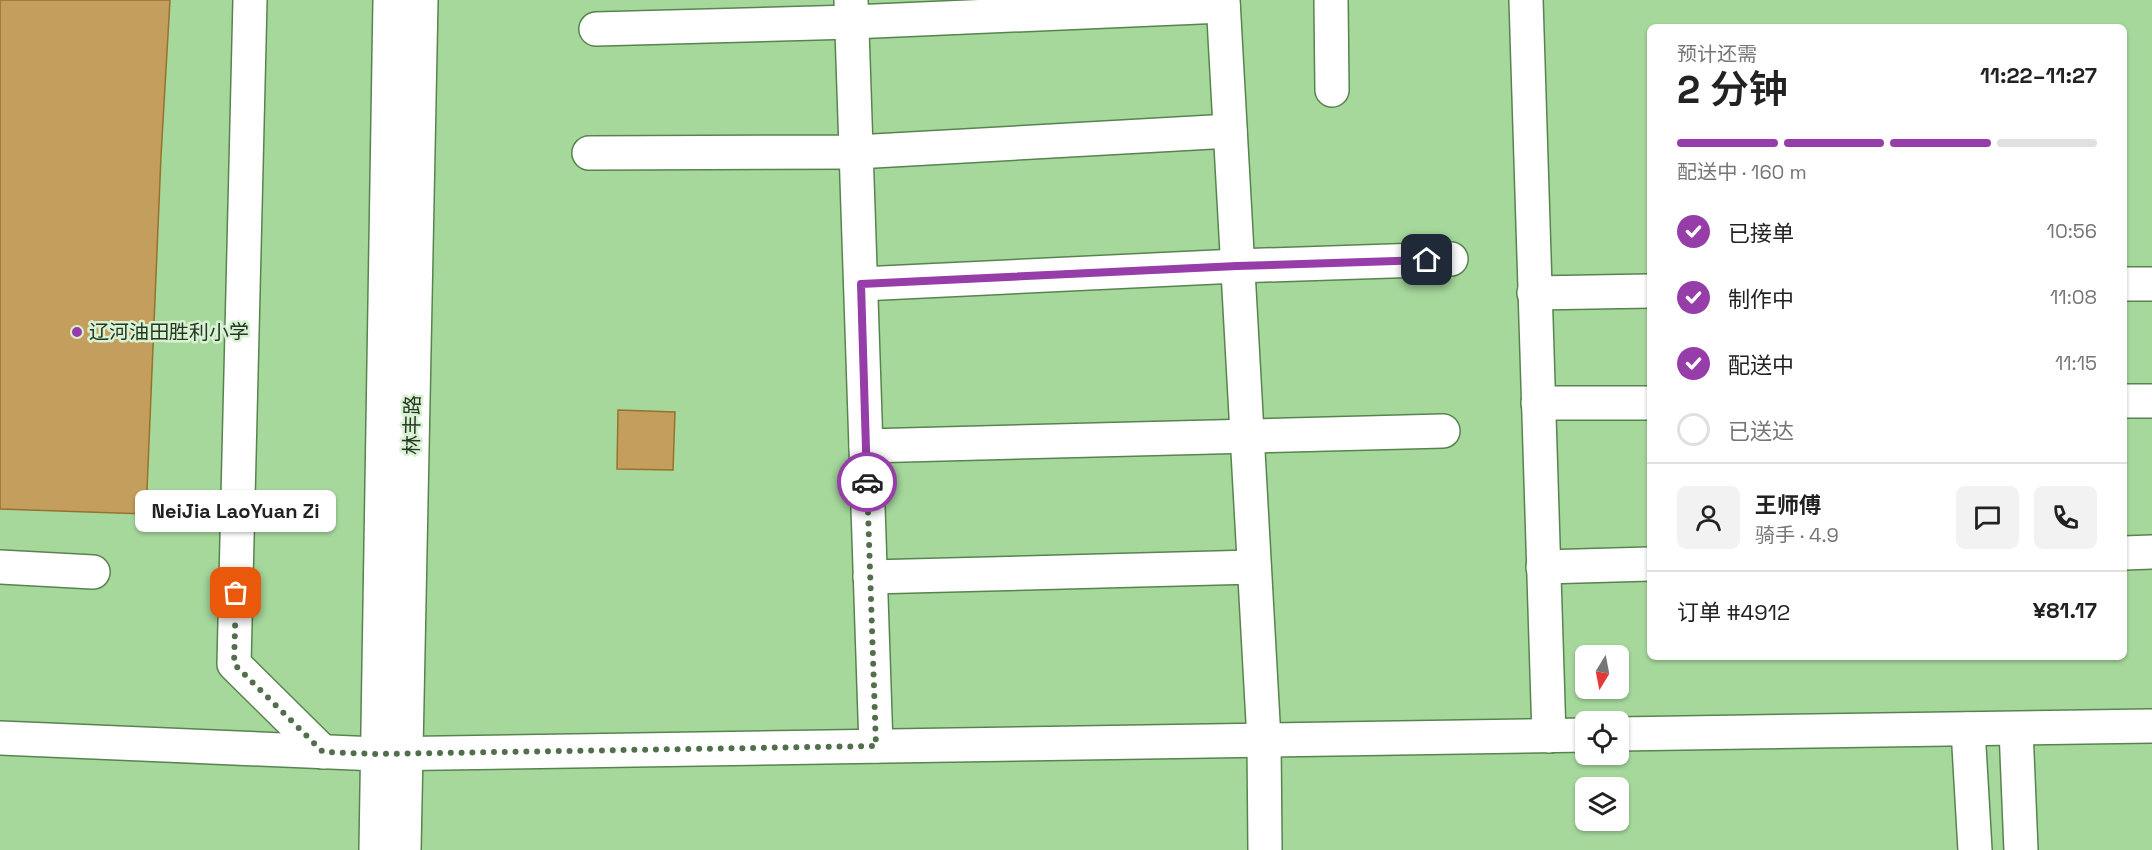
<!DOCTYPE html>
<html lang="zh">
<meta charset="utf-8">
<style>
:root{--surface:#fff;--page:#f2f2f2;--text:#222;--muted:#767676;--line:#e0e0e0;--accent:#963da9}
body{margin:0;font-family:"Space Grotesk","Noto Sans SC",sans-serif;background:var(--page);color:var(--text);height:100vh;display:flex;flex-direction:column;font-size:22px;white-space:nowrap}
*{box-sizing:border-box;margin:0}
p{font-size:20px;color:var(--muted)}
.icon{flex:none;width:33px;height:33px;fill:none;stroke:currentColor;stroke-width:2;stroke-linecap:round;stroke-linejoin:round}
.map{position:relative;flex:1;overflow:hidden}
.sheet{position:absolute;left:1647px;top:24px;width:480px;height:636px;display:flex;flex-direction:column;background:var(--surface);border-radius:9px;box-shadow:0 2px 4px #0004}
.sheet>*{flex:none}
.needle{width:39px;rotate:190deg}
.fabs{position:absolute;left:1575px;top:645px;display:grid;gap:12px}
.fabs a{display:grid;place-items:center;width:54px;height:54px;border-radius:9px;background:var(--surface);box-shadow:0 2px 4px #0004;font-size:30px}
.pin{position:absolute;display:grid;place-items:center;width:51px;height:51px;color:#fff;margin:-26px;border-radius:12px;box-shadow:0 3px 9px #0006}
.courier{position:absolute;display:grid;place-items:center;width:60px;height:60px;margin:-30px;border:4px solid #963da9;border-radius:50%;background:#fff;color:#222;box-shadow:0 2px 8px #0007}
.bubble{position:absolute;height:42px;border-radius:9px;background:var(--surface);box-shadow:0 2px 4px #0004;font-size:20px;font-weight:600;line-height:42px;text-align:center}
.summary em{font-style:normal;font-weight:600}
.summary div{display:flex;flex-direction:column-reverse}
.summary{display:flex;align-items:center;justify-content:space-between;height:102px;padding:0 30px}
h1{font-size:39px;font-weight:600;line-height:45px}
.bar{display:grid;grid-template-columns:repeat(4,1fr);gap:9px 6px;align-content:center;height:72px;padding:0 30px}
.bar i{height:8px;border-radius:4px;background:var(--line)}
.bar .on{background:var(--accent)}
.bar p{grid-column:span 4}
.line{display:flex;align-items:center;gap:15px;padding:0 30px;border-top:2px solid var(--line)}
.line div{flex:1}
.round{display:grid;place-items:center;flex:none;width:63px;height:63px;border-radius:9px;background:var(--page)}
ol{padding:0 30px;list-style:none}
li{display:flex;align-items:center;gap:18px;height:66px}
li p{margin-inline-start:auto}
li .icon{padding:6px;border-radius:50%;background:var(--accent);color:#fff;stroke-width:4}
li:last-child{color:var(--muted)}
li i{width:33px;height:33px;border:3px solid var(--line);border-radius:50%}
.map>svg:first-child{display:block}
.building{fill:#c49e5c;stroke:#96722e;stroke-width:1.5}
.lines{fill:none;stroke-linecap:round;stroke-linejoin:round}
.minor-casing{stroke:#57844e;stroke-width:36}
.primary-casing{stroke:#57844e;stroke-width:36}
.minor{stroke:#fff;stroke-width:33}
.primary{stroke:#fff;stroke-width:33}
.done{stroke:#526f4b;stroke-width:6;stroke-dasharray:0 10.8}
.route{stroke:#963da9;stroke-width:8}
.poi-dot{fill:#963da9;stroke:#d8f1d3;stroke-width:2}
.labels{text-anchor:middle;dominant-baseline:central;stroke-width:5;stroke-linejoin:round;paint-order:stroke}
.poi-label{font-size:20px;fill:#243720;stroke:#d8f1d3;text-anchor:start}
.street-label{font-size:20px;fill:#243720;stroke:#d8f1d3}
</style>
<div class="map">
<svg width="2152" height="850" viewBox="0 0 2152 850">
<rect width="100%" height="100%" fill="#a6d89c"/>
<g class="building">
<path d="M0,0H170L161,156L146,514L0,509Z"/>
<path d="M618,410L675,412L673,470L617,469Z"/>
</g>
<g class="lines">
<g class="minor-casing">
<g id="minor">
<path d="M250,0L234,664L323,752"/>
<path d="M851,0L876,746"/>
<path d="M1223,0L1264,740L1265,850"/>
<path d="M1331,0L1332,90"/>
<path d="M1526,0L1549,736"/>
<path d="M596,29L852,22L1223,6"/>
<path d="M589,153L856,152L1230,131"/>
<path d="M861,284L1237,266L1451,259"/>
<path d="M2124,284H2152"/>
<path d="M1534,293L1650,291"/>
<path d="M2124,401H2152"/>
<path d="M1538,403H1650"/>
<path d="M866,446L1443,431"/>
<path d="M2124,553L2152,552"/>
<path d="M0,567L93,572"/>
<path d="M1543,567L1650,564"/>
<path d="M870,577L1254,567"/>
<path d="M1968,729L1975,850"/>
<path d="M2016,729L2021,850"/>
<path d="M1618,734L2152,726"/>
<path d="M0,738L377,754L1586,735"/>
</g>
</g>
<g class="primary-casing">
<g id="primary">
<path d="M376,850L390,0"/>
<path d="M404,850L421,0"/>
</g>
</g>
<use href="#minor" class="minor"/>
<use href="#primary" class="primary"/>
</g>
<g class="lines">
<path class="done" d="M236,593L234,664L323,752L377,754L876,746L867,482"/>
<path class="route" d="M867,482L861,284L1237,266L1427,260"/>
</g>
<circle class="poi-dot" cx="77" cy="332" r="6"/>
<g class="labels">
<g class="poi-label">
<text x="89" y="332">辽河油田胜利小学</text>
</g>
<g class="street-label">
<text transform="translate(412 425) rotate(-89)">林丰路</text>
</g>
</g>
</svg>
<div class="fabs">
<a><svg class="needle" viewBox="-14 -14 28 28"><path d="M0-13l5 13h-10z" fill="#e53935"/><path d="M0 13l5-13h-10z" fill="#767676"/></svg></a>
<a><svg class="icon" aria-label="locate" viewBox="0 0 24 24"><circle cx="12" cy="12" r="6"/><path d="M12 2v4M12 18v4M2 12h4M18 12h4"/></svg></a>
<a><svg class="icon" aria-label="layers" viewBox="0 0 24 24"><path d="M12 4l9 5-9 5-9-5zM3 14l9 5 9-5"/></svg></a>
</div>
<div class="pin" style="left:236px;top:593px;background:#ea580c"><svg class="icon" aria-label="bag" viewBox="0 0 24 24"><path d="M5 8h14l-1 12H6zM9 8a3 3 0 0 1 6 0"/></svg></div>
<div class="pin" style="left:1427px;top:260px;background:#1f2937"><svg class="icon" aria-label="home" viewBox="0 0 24 24"><path d="M3 11l9-7 9 7M6 9v11h12V9"/></svg></div>
<div class="courier" style="left:867px;top:482px"><svg class="icon" aria-label="car" viewBox="0 0 24 24"><path d="M5 17H2v-5l4-1 3-4h7l3 4 3 1v5h-3M9 17h6M6 11h13"/><circle cx="7" cy="17" r="2"/><circle cx="17" cy="17" r="2"/></svg></div>
<div class="bubble" style="left:135px;top:490px;width:201px">NeiJia LaoYuan Zi</div>
<section class="sheet">
<div class="summary"><div><h1>2 分钟</h1><p>预计还需</p></div><em>11:22–11:27</em></div>
<div class="bar"><i class="on"></i><i class="on"></i><i class="on"></i><i></i><p>配送中 · 160 m</p></div>
<ol>
<li><svg class="icon" aria-label="check" viewBox="0 0 24 24"><path d="M5 12l5 5 9-10"/></svg>已接单<p>10:56</p></li>
<li><svg class="icon" aria-label="check" viewBox="0 0 24 24"><path d="M5 12l5 5 9-10"/></svg>制作中<p>11:08</p></li>
<li><svg class="icon" aria-label="check" viewBox="0 0 24 24"><path d="M5 12l5 5 9-10"/></svg>配送中<p>11:15</p></li>
<li><i></i>已送达</li>
</ol>
<div class="line" style="height:108px"><a class="round"><svg class="icon" aria-label="person" viewBox="0 0 24 24"><circle cx="12" cy="8" r="4"/><path d="M4 21q1-7 8-7t8 7"/></svg></a><div><b>王师傅</b><p>骑手 · 4.9</p></div><a class="round"><svg class="icon" aria-label="chat" viewBox="0 0 24 24"><path d="M4 5h16v11H9l-5 4z"/></svg></a><a class="round"><svg class="icon" aria-label="phone" viewBox="0 0 24 24"><path d="M5 4h4l2 5-3 2q2 4 5 5l2-3 5 2v4C11 20 4 13 5 4z"/></svg></a></div>
<div class="line" style="height:78px"><div>订单 #4912</div><b>¥81.17</b></div>
</section>
</div>
